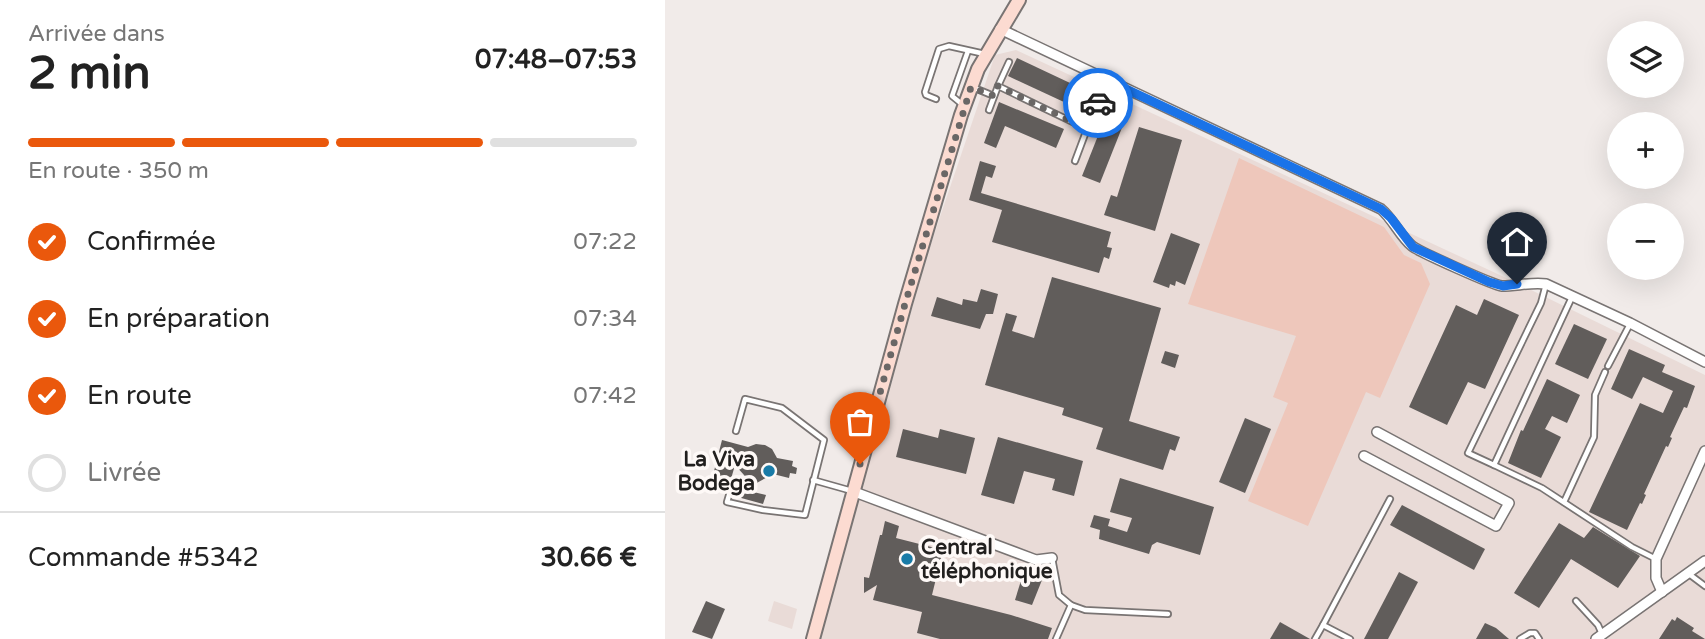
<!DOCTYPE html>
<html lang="fr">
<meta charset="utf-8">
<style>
:root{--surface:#fff;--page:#f6f6f6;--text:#222;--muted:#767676;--line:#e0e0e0;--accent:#ea580c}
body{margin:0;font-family:"Varela Round",sans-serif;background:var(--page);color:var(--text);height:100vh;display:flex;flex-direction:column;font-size:26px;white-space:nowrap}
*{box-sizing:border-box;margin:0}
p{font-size:23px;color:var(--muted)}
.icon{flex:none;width:38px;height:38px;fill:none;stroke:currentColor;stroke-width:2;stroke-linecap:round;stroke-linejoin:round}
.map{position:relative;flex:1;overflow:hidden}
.side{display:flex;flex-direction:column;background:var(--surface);width:665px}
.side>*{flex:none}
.tools{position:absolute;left:942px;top:21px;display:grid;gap:14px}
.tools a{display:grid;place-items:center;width:77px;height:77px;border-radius:50%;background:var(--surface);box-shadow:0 7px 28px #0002;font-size:35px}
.pin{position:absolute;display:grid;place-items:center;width:60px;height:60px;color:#fff;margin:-72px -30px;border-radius:50% 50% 50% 0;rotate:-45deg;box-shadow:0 0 7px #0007}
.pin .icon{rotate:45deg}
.courier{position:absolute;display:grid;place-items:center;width:70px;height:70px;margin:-35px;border:5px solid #1a73e8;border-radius:50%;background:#fff;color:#222;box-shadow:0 2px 9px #0007}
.headline em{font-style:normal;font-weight:700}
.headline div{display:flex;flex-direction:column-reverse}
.headline{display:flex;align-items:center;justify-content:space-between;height:119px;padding:0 28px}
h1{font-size:46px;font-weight:700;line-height:52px}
.bar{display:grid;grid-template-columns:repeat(4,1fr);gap:10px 7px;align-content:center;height:84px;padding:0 28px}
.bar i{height:9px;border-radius:5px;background:var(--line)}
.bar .selected{background:var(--accent)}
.bar p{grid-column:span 4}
.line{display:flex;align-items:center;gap:18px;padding:0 28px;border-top:2px solid var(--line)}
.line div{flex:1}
ol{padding:0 28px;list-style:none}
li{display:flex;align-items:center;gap:21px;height:77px}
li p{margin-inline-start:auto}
li .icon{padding:7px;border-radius:50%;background:var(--accent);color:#fff;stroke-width:4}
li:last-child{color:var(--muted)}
li i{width:38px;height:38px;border:4px solid var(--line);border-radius:50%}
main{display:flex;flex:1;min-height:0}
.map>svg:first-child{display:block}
.built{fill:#e9dbd7}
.green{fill:#eec7bb}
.building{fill:#615d5b}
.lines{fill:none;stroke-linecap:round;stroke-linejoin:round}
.lane-casing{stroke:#797473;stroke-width:8}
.street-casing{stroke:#797473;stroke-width:12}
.secondary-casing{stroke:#797473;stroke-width:16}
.lane{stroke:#fff;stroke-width:4.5}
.street{stroke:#fff;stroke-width:9}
.secondary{stroke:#fcdbd1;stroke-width:12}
.done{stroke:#6a6766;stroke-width:7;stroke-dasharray:0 12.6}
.route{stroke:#1a73e8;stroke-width:9}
.poi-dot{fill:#197ba7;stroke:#fef9f7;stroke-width:2.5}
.labels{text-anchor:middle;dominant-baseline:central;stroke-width:7;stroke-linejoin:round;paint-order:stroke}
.poi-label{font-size:21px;font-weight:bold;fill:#22201f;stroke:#fef9f7;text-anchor:end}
</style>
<main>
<section class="side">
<div class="headline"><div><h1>2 min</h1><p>Arrivée dans</p></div><em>07:48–07:53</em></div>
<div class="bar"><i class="selected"></i><i class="selected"></i><i class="selected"></i><i></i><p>En route · 350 m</p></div>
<ol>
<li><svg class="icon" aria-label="check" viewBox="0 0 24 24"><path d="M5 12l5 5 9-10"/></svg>Confirmée<p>07:22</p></li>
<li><svg class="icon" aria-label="check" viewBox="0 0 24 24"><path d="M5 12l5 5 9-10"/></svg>En préparation<p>07:34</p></li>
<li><svg class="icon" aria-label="check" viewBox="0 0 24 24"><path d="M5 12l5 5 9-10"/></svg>En route<p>07:42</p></li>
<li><i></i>Livrée</li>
</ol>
<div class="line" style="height:91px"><div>Commande #5342</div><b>30.66 €</b></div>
</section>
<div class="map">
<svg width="1040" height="639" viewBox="0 0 1040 639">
<rect width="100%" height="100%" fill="#f1ebe9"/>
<g class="built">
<path d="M351,50L852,283L1040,375V639H155L260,261L330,55Z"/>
<path d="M109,601L132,609L127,629L103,621Z"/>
</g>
<path class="green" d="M574,158L719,227L739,255L756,263L765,284L715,398L701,392L643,526L583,501L623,403L608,397L631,336L523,304Z"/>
<g class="building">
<path d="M352,58L422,91L414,109L343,76Z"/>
<path d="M334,102L399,129L391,148L340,126L331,148L319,143Z"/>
<path d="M446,103L464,110L435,183L417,176Z"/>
<path d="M474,127L517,140L490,231L439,215L446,195L452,197Z"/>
<path d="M315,161L331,166L327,178L321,176L316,193L446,232L442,247L447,248L444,259L439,257L434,273L327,242L337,210L304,200Z"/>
<path d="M506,233L535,244L520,285L511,281L510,286L505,284L504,288L488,282Z"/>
<path d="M387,277L496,308L464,421L515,437L510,451L505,449L498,470L431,449L438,428L397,415L399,408L320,385L341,313L352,316L347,331L369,338Z"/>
<path d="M316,289L333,294L328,314H321L315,329L266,316L272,297L297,305L298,299L312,302Z"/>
<path d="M819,299L854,315L820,389L803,382L782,425L744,407L791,305L812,315Z"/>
<path d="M909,324L942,339L923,379L890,364Z"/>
<path d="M964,349L1000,365L997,372L1030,386L1022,408L1019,407L1005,437L1007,438L1003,447L1001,446L979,494L981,495L977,504L975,503L962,530L924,512L975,403L998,413L1008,391L978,377L967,399L946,389Z"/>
<path d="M500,351L514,355L510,368L496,363Z"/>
<path d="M882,379L915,395L902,423L887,416L880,429L896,437L876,478L843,463L856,430L858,431Z"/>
<path d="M580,418L606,429L580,493L554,482Z"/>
<path d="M238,429L273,438L275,429L310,438L301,474L231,457Z"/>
<path d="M333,437L418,461L409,496L387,490L390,479L359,471L349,504L316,495Z"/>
<path d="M57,440L83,447L91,444L100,445L107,449L112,458L128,461L127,466L132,468L131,474L125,473L124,478L108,474L88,485L70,465L66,479L48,475Z"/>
<path d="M455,478L549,507L535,555L492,542L487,545L484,554L434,539L435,530L425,527L429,515L445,519L443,526L462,532L467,518L445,512Z"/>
<path d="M71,488L101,495L98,504L69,496Z"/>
<path d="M737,505L820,549L809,570L725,525Z"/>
<path d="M220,521L234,526L231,538L278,550L267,595L346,615L387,628L383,639H275L252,633L257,612L208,600L212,585L199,593V577L204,578L215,535H217Z"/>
<path d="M894,523L919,538L928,527L975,556L953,588L906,559L874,608L849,593Z"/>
<path d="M734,572L753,582L723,639H699Z"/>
<path d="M358,574L377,580L367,605L350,600Z"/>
<path d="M41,601L60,609L47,639L27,632Z"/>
<path d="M1012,617L1029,628L1027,631L1040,639H994L1007,619L1010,621Z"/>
<path d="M615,622L645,639H605Z"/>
<path d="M820,623L831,628L844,639H811Z"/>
</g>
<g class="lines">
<g class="lane-casing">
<g id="lane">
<path d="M344,62L333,86L422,129L442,81"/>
<path d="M307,87L329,96"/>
<path d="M271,99L261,95L260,92L274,49L284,46L320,54"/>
<path d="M298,105L287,96L303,51"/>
<path d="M324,110L333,86"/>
<path d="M410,161L422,129"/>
<path d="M907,297L829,465L877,488L967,547L991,559"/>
<path d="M943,366L965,324"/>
<path d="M829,465L803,453L876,303L881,284"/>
<path d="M148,480L187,491"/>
<path d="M67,485L62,502L98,510L140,515L159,440L117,408L80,399L71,431"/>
<path d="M899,502L929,437L930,395L940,372"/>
<path d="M387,558L394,595L406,605L391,639"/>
<path d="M1024,574L1040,586"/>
<path d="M911,601L933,625L937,634"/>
<path d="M406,605L420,610L503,614"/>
<path d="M650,639L658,625"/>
<path d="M685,639L658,625L725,499"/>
<path d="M855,639L865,633H870L874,639"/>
</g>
</g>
<g class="street-casing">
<g id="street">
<path d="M335,29L716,209C728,219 735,236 747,246C755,252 828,285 837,286C852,286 866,282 881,284L965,323L1040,362"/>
<path d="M699,456L831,526L844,503L712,432"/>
<path d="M187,491L371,560L387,558"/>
<path d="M997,592L991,578V559L1040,451"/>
<path d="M931,639L1040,561"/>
</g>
</g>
<g class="secondary-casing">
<path id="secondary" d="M148,639L240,304L296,115L313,69L354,0"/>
</g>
<use href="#lane" class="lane"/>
<use href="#street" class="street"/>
<use href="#secondary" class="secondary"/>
</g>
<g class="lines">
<path class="done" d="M195,464L240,304L306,87L329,96L333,86L422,129L433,103"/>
<path class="route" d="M433,103L442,80L716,209L726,218L748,247L824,282L838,286L852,284"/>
</g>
<g class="poi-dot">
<circle cx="104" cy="471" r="7"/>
<circle cx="242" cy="559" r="7"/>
</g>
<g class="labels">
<g class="poi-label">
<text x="90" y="459">La Viva<tspan x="90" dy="24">Bodega</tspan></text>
<text x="256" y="547" text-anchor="start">Central<tspan x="256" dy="24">téléphonique</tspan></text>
</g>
</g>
</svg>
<div class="tools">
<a><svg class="icon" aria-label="layers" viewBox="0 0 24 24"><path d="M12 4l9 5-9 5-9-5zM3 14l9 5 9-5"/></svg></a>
<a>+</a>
<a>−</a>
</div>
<div class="pin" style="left:195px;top:464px;background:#ea580c"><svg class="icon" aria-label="bag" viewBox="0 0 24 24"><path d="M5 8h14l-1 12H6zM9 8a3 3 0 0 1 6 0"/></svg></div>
<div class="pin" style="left:852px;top:284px;background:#1f2937"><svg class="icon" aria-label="home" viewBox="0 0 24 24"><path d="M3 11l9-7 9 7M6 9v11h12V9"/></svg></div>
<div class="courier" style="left:433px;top:103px"><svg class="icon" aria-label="car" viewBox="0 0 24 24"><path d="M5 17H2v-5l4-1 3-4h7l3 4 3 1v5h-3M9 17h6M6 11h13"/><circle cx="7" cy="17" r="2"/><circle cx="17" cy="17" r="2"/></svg></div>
</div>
</main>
